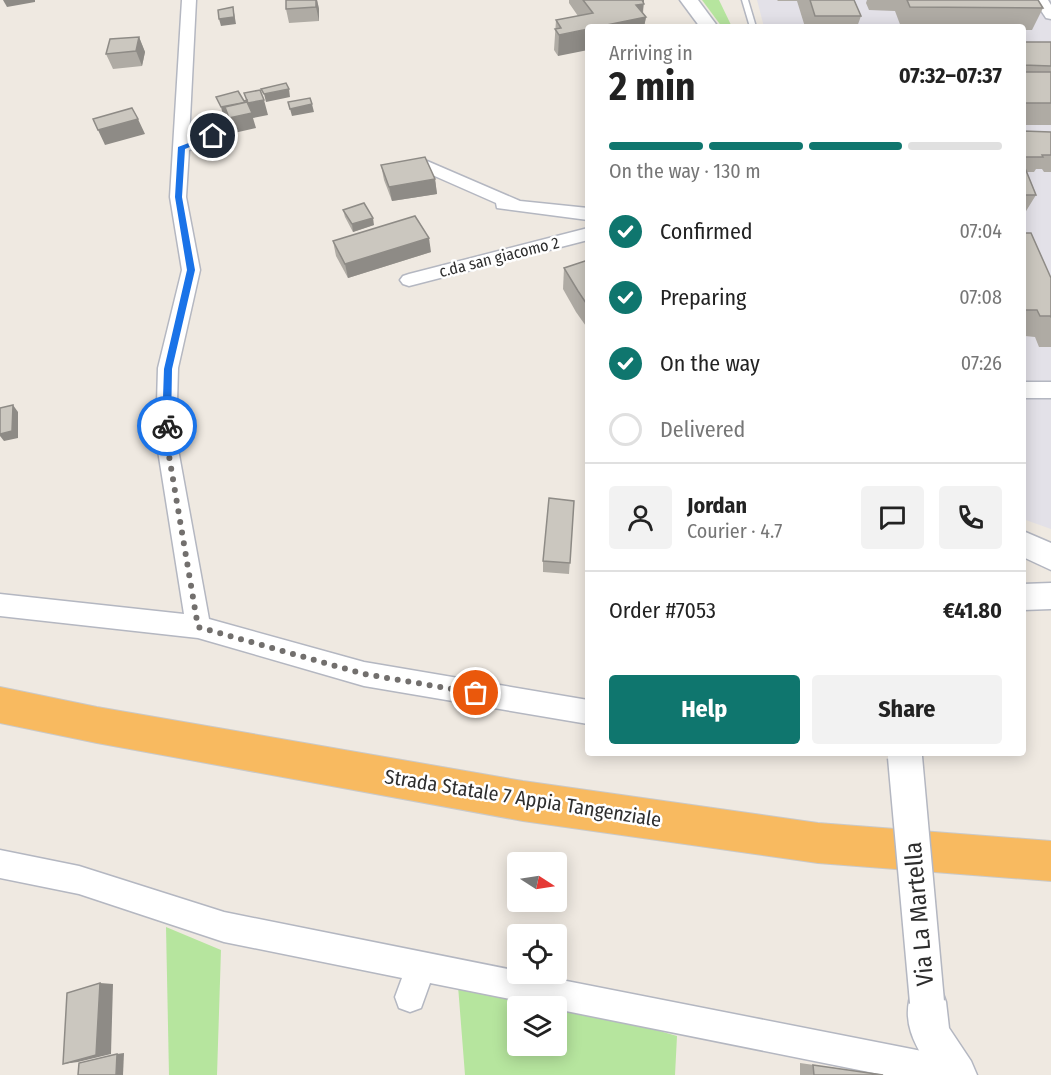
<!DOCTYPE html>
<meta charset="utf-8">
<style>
:root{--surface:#fff;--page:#f2f2f2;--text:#222;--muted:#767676;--line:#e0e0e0;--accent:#0f766e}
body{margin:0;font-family:"Fira Sans Condensed",sans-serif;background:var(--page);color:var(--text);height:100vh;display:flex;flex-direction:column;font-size:22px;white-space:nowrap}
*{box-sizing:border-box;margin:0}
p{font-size:20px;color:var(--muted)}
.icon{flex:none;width:33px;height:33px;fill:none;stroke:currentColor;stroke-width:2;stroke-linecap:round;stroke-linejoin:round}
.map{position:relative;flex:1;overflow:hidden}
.sheet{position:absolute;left:585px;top:24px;width:441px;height:732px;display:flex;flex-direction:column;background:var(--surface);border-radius:6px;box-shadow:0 3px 15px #0003}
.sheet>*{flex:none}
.needle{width:39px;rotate:102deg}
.fabs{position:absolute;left:507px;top:852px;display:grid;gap:12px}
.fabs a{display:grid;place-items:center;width:60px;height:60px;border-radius:6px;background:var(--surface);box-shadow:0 3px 15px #0003;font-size:30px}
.pin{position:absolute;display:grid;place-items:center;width:51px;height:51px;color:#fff;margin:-26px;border:3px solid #fff;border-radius:50%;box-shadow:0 2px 6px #0007}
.courier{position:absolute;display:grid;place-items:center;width:60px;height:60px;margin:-30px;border:4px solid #1a73e8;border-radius:50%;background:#fff;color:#222;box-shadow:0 2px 8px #0007}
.head em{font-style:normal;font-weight:700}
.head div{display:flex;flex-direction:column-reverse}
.head{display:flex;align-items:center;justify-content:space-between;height:102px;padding:0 24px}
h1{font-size:39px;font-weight:700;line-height:45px}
.bar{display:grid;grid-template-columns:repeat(4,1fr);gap:9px 6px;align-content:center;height:72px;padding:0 24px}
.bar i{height:8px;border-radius:4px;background:var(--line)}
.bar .on{background:var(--accent)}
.bar p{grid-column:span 4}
.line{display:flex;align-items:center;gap:15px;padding:0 24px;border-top:2px solid var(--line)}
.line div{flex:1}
.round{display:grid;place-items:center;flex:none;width:63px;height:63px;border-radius:6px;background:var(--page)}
ol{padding:0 24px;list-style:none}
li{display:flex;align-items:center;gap:18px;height:66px}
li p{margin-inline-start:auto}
li .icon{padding:6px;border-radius:50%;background:var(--accent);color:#fff;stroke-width:4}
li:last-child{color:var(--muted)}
li i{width:33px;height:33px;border:3px solid var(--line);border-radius:50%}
.button{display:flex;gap:12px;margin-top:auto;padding:12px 24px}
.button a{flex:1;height:69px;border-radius:6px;background:var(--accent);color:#fff;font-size:24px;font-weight:700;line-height:69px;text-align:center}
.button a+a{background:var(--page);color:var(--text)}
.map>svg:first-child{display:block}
.industrial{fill:#e3e1e8}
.green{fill:#b6e59e;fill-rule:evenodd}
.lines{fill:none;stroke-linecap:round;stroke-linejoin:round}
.service-casing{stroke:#b4b7c1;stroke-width:3}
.minor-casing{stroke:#b4b7c1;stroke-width:3}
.tertiary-casing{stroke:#b4b7c1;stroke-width:3}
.trunk-casing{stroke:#c9c9c9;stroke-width:2}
.service{fill:#fff;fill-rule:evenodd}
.minor{fill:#fff;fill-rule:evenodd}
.tertiary{fill:#fff;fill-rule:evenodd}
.trunk{fill:#f8ba60;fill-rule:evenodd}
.tertiary-bridge-casing{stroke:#b4b7c1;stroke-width:37;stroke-linecap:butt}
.tertiary-bridge{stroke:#fff;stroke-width:34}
.wall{fill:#afaba4}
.shaded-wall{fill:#8e8b86}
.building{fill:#cbc7bf;stroke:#8e8b86;stroke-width:1.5}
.route{fill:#1a73e8}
.done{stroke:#726f6d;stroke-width:6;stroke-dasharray:0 10.8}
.labels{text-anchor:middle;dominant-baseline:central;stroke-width:5;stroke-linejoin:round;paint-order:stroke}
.far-street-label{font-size:16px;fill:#2e2e2e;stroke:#fff}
.street-label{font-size:20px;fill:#2e2e2e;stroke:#fff}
.near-street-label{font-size:24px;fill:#2e2e2e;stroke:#fff}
</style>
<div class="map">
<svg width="1051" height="1075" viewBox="0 0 1051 1075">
<rect width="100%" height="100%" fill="#efe9e1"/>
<path class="industrial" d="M757,0H1051V529L1023,519V27H764Z"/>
<g class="green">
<path d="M702,0H719L732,27H722Z"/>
<path d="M166,927L221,950L217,1075H169Z"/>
<path d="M457,973L677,1036L675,1075H465ZM518,1006H556V1046H518Z"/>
</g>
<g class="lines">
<g class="service-casing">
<path id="service" d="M742,0H748L756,27H750Z"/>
</g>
<g class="minor-casing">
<g id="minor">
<path d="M182,0H196L189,139L213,131L221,136L219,139L189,150L186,197L200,270L178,368L176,438L209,619L364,662L588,700V724L364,686L198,638L0,616V594L184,614L156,438L158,368L182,270L170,197Z"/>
<path d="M1034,0H1048L1051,5V19L1046,18Z"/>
<path d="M427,161L520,201L588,208V220L497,208L496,203L421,170L419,166Z"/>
<path d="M588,228V240L409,286L403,284L400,280L403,276L409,274Z"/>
<rect x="1023" y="382" width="28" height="16"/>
<path d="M0,850L79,866L224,912L518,971V974H531L932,1053L943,1058L948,1069L945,1075H884L556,1009V1006H545L430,983L421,1008L410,1012L399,1008L395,997L402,978L224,942L79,894L0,878Z"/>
</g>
</g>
<g class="tertiary-casing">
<g id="tertiary">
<path d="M680,0H698L718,27H700Z"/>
<path d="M1023,531L1051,543V570L1023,557Z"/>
<path d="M1051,583V609L1023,610V584Z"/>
<path d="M927,983L941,988L946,1002L949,1028L971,1061L977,1075H934C916,1047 899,1022 913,988Z"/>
</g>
</g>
<g class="trunk-casing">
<path id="trunk" d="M0,687L97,707L523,781L818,823L1051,841V881L818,863L523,821L97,743L0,723Z"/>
</g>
<use href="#service" class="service"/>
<use href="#minor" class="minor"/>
<use href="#tertiary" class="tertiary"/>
<use href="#trunk" class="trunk"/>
<g class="tertiary-bridge-casing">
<path id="tertiary-bridge" d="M905,757L927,1002"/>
</g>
<use href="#tertiary-bridge" class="tertiary-bridge"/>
</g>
<g class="wall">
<path d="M317,0L319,9V21L289,23L286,9Z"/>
<path d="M569,0H644L643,14L646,17L644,27H588L558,56L554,50L556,20L578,16L569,3Z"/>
<path d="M777,0H854L861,16L857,27H805L797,1H778Z"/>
<path d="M867,0H907L1043,8L1032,30H1023V27H901L895,11L869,10L866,3Z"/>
<path d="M139,37L145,52L142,66L113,69L106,54Z"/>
<rect x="1023" y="42" width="28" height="83"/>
<path d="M1023,131L1051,132V172H1044L1042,169H1036L1034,172H1027L1036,195L1023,216Z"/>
<path d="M381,165L435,179L437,194L392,201L384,180Z"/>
<path d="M343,210L374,225L353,232L345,217Z"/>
<path d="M1023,233L1051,278V347H1039L1035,337L1025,336L1023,333Z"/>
<path d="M333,241L431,252L348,278L336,256Z"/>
<path d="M588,260V329L576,312L563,289L564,268Z"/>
<path d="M574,501L569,574L543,572V561Z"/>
<path d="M800,1063L883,1075H800Z"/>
</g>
<g class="shaded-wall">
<path d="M3,0H35V2L7,7Z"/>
<path d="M316,0H317L319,9V21L316,7Z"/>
<path d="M635,0H644L642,18L646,17L644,27H597Z"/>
<path d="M233,7L236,24L221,26L219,19Z"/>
<path d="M588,29V50L558,56L559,35Z"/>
<path d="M139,37L145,52L142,66L136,51Z"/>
<path d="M289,89L290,97L266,102L264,94Z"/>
<path d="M264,100L268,115L253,118L256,128L234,133L229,118L248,103Z"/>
<path d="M312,104L314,112L292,116L290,109Z"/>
<path d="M226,106L229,113L223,115L221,107Z"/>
<path d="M138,119L145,134L105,145L98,130Z"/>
<path d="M435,179L437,194L392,201L389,187Z"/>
<path d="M373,218L374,225L353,232L352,224Z"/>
<path d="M429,238L431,252L348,278L345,264Z"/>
<path d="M13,405L18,412V438L4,441L0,436V434Z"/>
<path d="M100,983L113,984L111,1054L78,1062L63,1064Z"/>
<path d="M124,1053L123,1075H116L117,1054Z"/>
</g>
<g class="building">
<path d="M286,0H316V7L286,9Z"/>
<path d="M583,0H642L644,4L636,5L646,17L597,27H588V29L559,35L555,29L561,28L556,20L593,13Z"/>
<path d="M810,0H854L861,16H815Z"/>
<path d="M907,0H1038L1043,8L910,7Z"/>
<path d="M233,7L234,17L219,19L218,10Z"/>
<path d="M139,37L136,51L106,54L110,39Z"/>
<path d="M1023,42H1051V66L1023,65Z"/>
<rect x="1023" y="72" width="28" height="31"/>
<path d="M286,83L289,89L264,94L261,89Z"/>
<path d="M260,90L264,100L248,103L244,93Z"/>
<path d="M238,91L244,101L247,100V102L221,107L216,97Z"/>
<path d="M310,98L312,104L290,109L288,102Z"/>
<path d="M247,102L252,113L229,118L225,107Z"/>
<path d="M132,108L138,119L98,130L93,119Z"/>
<path d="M1023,131L1051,132V155H1042L1043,157H1023Z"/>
<path d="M425,157L435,179L389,187L381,165Z"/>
<path d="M1023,163L1036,195H1023Z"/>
<path d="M364,203L373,218L352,224L343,210Z"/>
<path d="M415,216L429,238L345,264L333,241Z"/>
<path d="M1023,233H1031L1051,278V317L1050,316H1040L1037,310H1023Z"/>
<path d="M588,260V306L578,291L564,268Z"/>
<path d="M13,405L12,431L0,434V408Z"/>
<path d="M549,498L574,501L570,563L543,561Z"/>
<path d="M100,983L96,1055L63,1064L67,993Z"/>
<path d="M117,1054L116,1075H78L79,1063Z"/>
<path d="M813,1065L883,1075H814Z"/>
</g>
<path class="route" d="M210,135L216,136L185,149L182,197L195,270L172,369L171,426L167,429L162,426L164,369L187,270L175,197L178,147Z"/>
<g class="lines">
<path class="done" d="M167,426L166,438L198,627L364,674L476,693"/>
</g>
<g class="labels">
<g class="far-street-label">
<text transform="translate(499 257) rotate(-14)">c.da san giacomo 2</text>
</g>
<g class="street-label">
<text transform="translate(523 798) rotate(9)">Strada Statale 7 Appia Tangenziale</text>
</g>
<g class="near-street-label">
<text transform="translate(919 914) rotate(-95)">Via La Martella</text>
</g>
</g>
</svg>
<div class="fabs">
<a><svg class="needle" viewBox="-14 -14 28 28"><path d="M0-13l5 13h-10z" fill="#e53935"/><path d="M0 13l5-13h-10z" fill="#767676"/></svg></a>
<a><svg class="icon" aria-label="locate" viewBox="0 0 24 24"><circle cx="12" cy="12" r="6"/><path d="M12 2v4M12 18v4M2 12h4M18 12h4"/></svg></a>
<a><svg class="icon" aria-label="layers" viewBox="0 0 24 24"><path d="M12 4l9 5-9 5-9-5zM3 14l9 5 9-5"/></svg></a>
</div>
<div class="pin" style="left:476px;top:693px;background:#ea580c"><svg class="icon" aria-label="bag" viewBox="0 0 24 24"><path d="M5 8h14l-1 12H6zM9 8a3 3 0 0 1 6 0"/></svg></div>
<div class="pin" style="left:213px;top:136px;background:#1f2937"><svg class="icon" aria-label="home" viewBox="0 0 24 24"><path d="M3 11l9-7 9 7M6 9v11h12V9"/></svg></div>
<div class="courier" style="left:167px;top:426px"><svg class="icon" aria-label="bike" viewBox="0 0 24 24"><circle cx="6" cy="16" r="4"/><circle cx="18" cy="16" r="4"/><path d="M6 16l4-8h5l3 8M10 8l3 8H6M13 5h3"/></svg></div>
<section class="sheet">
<div class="head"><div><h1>2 min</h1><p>Arriving in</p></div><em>07:32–07:37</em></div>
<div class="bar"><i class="on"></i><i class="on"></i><i class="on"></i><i></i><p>On the way · 130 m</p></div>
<ol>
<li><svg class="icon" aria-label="check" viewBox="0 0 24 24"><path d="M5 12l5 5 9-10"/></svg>Confirmed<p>07:04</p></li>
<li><svg class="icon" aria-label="check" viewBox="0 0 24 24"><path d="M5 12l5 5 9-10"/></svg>Preparing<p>07:08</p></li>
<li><svg class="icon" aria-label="check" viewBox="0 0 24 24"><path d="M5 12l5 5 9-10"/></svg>On the way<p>07:26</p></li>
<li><i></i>Delivered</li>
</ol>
<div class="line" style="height:108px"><a class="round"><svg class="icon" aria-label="person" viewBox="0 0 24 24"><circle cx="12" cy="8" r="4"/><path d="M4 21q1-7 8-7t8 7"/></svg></a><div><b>Jordan</b><p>Courier · 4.7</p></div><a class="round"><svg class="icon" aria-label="chat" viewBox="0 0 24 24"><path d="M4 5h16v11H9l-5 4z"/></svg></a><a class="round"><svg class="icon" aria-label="phone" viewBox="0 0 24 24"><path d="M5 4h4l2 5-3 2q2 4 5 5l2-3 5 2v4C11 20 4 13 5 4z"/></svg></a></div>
<div class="line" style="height:78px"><div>Order #7053</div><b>€41.80</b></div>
<div class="button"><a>Help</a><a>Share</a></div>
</section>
</div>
